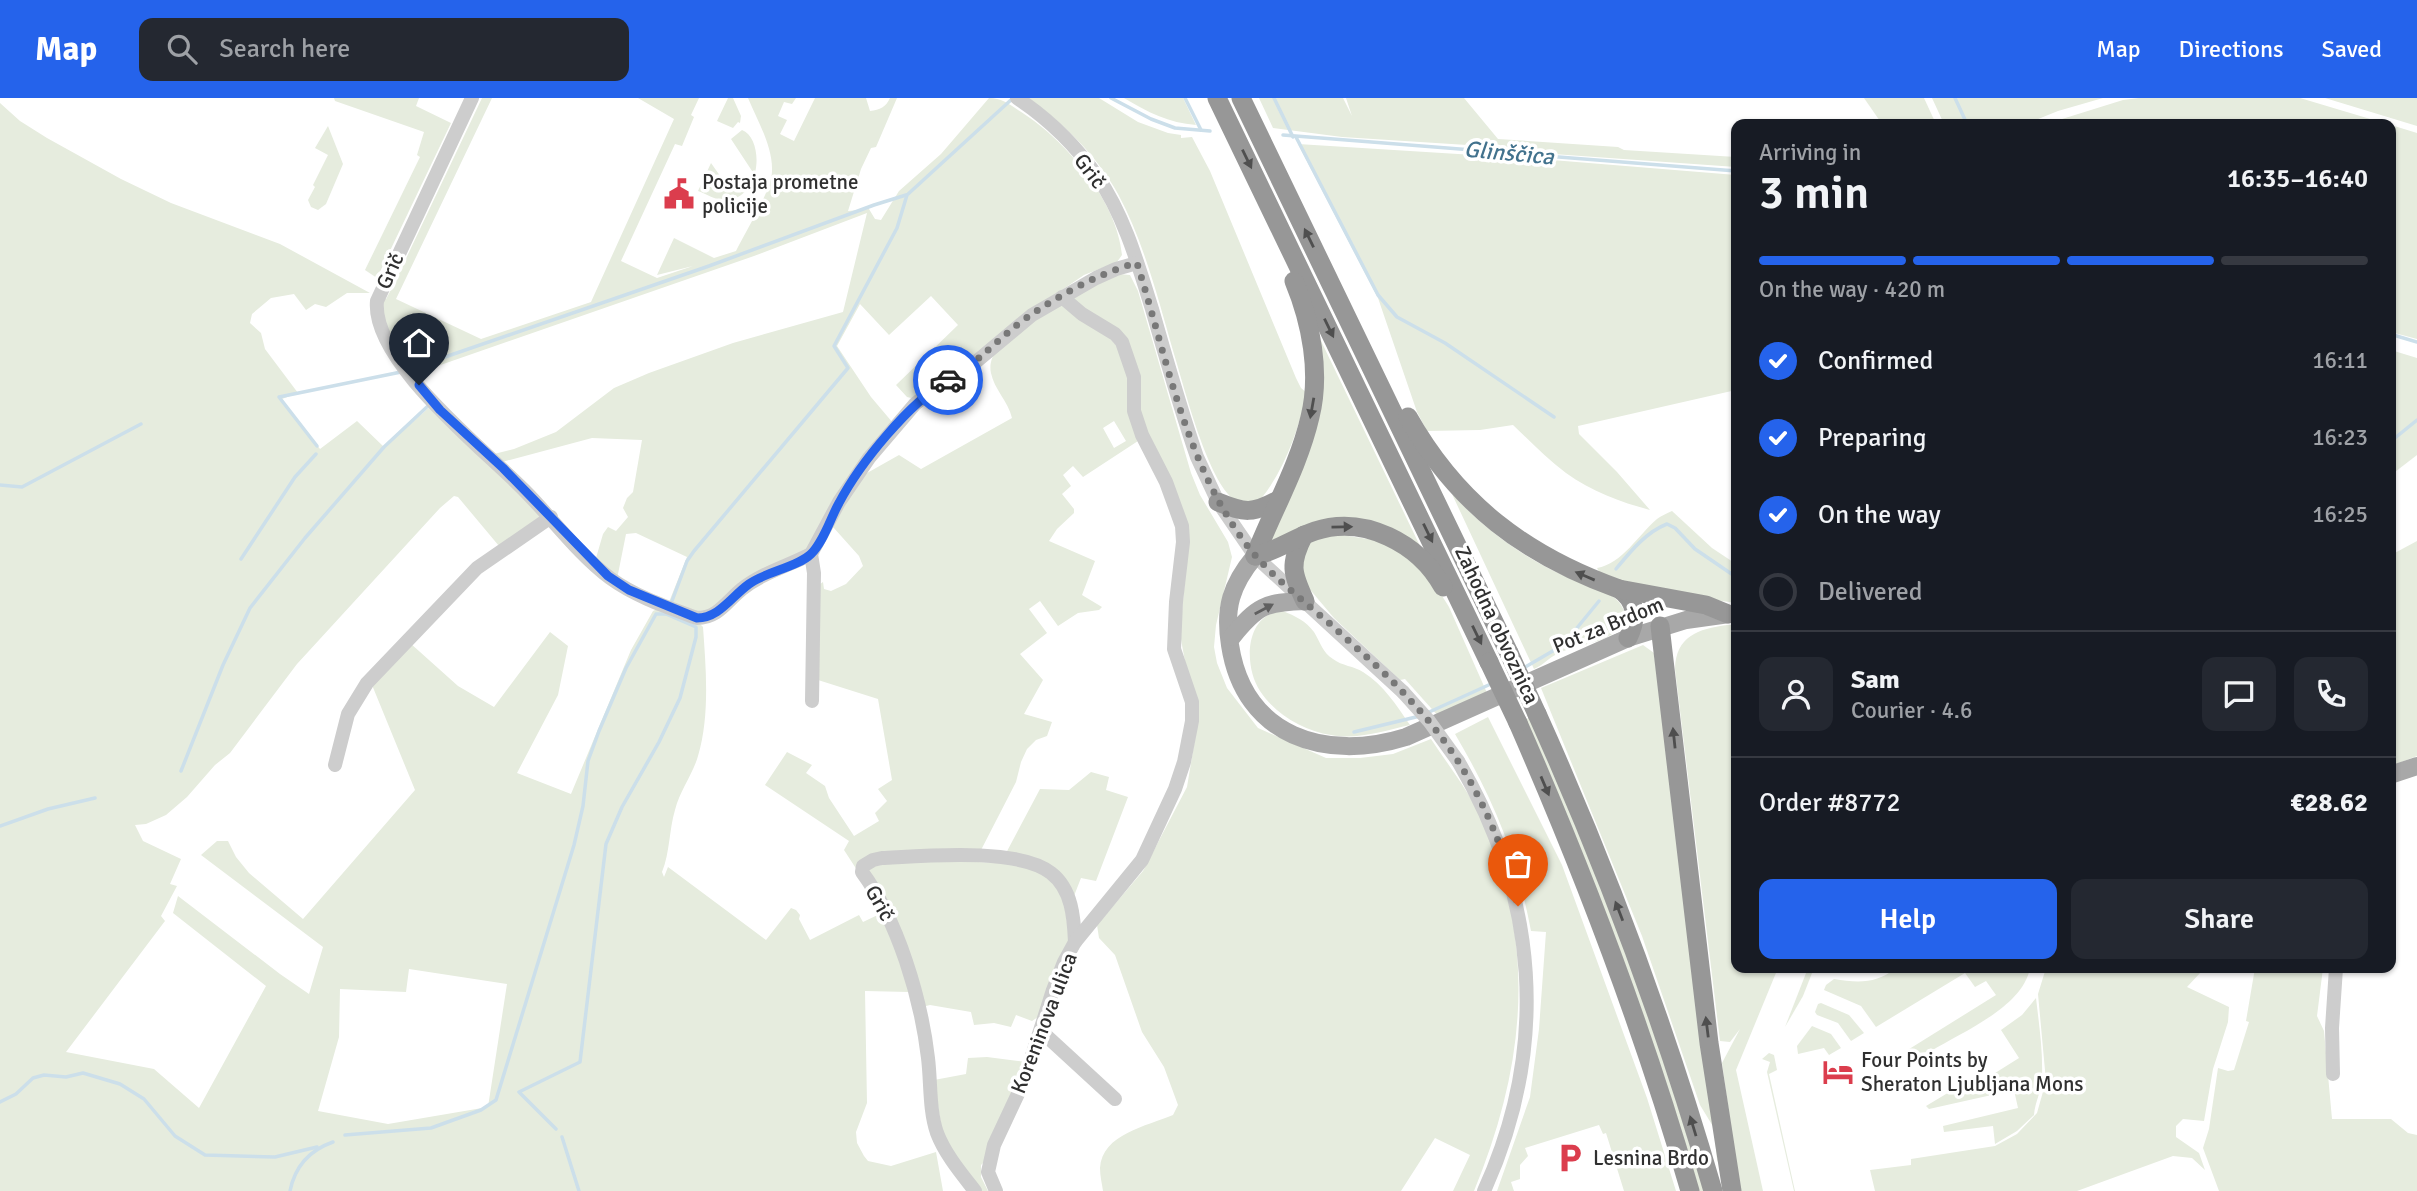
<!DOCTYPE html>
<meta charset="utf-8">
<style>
:root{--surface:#171b24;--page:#242831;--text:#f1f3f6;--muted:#9ea1a6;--line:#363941;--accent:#2563eb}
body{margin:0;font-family:Signika,sans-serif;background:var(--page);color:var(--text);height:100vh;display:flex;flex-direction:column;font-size:26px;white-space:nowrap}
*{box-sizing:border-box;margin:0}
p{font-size:23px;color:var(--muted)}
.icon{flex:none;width:38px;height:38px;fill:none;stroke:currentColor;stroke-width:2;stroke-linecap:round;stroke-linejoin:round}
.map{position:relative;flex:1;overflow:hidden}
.sheet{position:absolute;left:1731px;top:21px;width:665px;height:854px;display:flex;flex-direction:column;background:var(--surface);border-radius:14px;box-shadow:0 2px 5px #0004}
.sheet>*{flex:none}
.pin{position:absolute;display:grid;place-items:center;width:60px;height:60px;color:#fff;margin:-72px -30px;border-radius:50% 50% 50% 0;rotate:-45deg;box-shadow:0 0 7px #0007}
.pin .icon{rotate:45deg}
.courier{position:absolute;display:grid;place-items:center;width:70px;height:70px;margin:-35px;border:5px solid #2563eb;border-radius:50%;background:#fff;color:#222;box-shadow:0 2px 9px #0007}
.headline em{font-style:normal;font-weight:600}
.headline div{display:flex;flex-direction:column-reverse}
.headline{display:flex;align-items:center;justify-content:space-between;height:119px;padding:0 28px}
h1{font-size:46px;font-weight:600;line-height:52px}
.bar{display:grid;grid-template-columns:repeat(4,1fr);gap:10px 7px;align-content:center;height:84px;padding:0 28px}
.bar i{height:9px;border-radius:5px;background:var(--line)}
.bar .current{background:var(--accent)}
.bar p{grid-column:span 4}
.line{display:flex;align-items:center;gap:18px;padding:0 28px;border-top:2px solid var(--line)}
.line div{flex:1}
.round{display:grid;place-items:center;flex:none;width:74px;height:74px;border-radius:14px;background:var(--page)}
ol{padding:0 28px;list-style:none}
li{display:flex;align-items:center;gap:21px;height:77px}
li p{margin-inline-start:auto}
li .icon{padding:7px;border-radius:50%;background:var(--accent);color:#fff;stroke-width:4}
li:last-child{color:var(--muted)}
li i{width:38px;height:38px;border:4px solid var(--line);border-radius:50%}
.primary-button{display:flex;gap:14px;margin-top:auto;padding:14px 28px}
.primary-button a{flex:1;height:80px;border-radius:14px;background:var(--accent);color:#fff;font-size:28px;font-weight:600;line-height:80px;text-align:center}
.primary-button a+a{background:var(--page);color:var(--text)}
header{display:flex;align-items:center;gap:42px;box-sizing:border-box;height:98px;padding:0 35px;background:var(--accent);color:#fff}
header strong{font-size:33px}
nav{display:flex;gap:38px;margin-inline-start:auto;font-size:24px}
.search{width:490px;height:63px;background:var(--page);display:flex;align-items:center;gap:18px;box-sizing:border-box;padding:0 24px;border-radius:14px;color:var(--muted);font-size:26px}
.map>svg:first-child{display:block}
.green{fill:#e6ecde;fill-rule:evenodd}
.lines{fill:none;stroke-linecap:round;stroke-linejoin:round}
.stream{stroke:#ccdfea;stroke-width:3.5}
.minor{stroke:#cdcdcd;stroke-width:14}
.major{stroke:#a8a8a8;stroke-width:18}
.highway{stroke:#979797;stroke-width:19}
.minor-bridge{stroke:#cdcdcd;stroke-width:14}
.highway-bridge{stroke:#979797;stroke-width:19}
.oneway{fill:#4f4f4f}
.oneway2{fill:#606060}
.done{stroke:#787878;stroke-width:7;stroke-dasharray:0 12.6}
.route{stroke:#2563eb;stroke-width:9}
.labels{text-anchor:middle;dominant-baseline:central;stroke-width:7;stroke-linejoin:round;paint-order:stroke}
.street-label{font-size:21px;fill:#303030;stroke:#fff}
.poi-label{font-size:21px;fill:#303030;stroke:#fff;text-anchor:start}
.water-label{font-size:23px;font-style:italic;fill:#42728d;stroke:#fff}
</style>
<header>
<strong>Map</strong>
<div class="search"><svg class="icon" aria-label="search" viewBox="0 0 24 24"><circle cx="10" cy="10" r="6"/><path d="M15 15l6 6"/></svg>Search here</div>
<nav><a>Map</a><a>Directions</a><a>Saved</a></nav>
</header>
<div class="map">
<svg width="2417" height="1093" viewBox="0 0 2417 1093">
<rect width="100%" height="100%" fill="#fff"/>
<g class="green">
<path d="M334,0H419L416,8L451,25L377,180L365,172L420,59L417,57L424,34L335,3Z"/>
<path d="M482,0H492L396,201L481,241L591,204L674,21L638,0H699L691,17L694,19L682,48L675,46L621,163L657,180L693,168L657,177L674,140L714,160L736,153C745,134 772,92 772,73C773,48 757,22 748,0H796L792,6L784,4L778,18L787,22L780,36L794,43L815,0H866L870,13C880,12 886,9 890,0H897L876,49L871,50L861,71L848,113L869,111L875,121L881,122L899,93L941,56L989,0C1001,0 1008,5 1018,12C1064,40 1117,102 1122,157L1117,164L1084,177L1056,196L968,264L925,287L922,295L915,301L907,299L896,287L958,227L931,198L889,237L860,206L837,248L871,299L893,325L805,455L701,516L669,504L687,459L636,435L626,436L617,481L596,460L603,436L608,429L616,433L628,419L623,410L627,400L633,394L642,342L592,340L502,364L494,356L514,351L556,334L614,290L649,275L733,245L843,214L867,115L754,158L429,271L416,277L384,232L383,200L386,201L393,188Z"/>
<path d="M728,0H733L741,18L740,25L738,24L733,30L717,23Z"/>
<path d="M1027,0H1099L1138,24L1168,35L1181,37V40L1192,39L1210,73L1296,280L1301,290L1307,295C1298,332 1285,372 1260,402C1251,404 1244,407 1235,402C1208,385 1184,288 1174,256C1159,204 1144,144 1118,96C1098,59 1062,23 1027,0Z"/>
<path d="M1124,0H1183L1196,27C1169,25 1147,14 1124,0Z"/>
<path d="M1259,0H1343L1352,18L1346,0H1464L1498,41L1618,49L1624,52L1736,59V69L1553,56L1467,47L1342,39L1273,30Z"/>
<path d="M1864,0H1924L1936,26H1882Z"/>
<path d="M1932,0H2103L2058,13L2026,26H1944Z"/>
<path d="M2139,0H2300L2387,26H2046L2123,2Z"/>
<path d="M2325,0H2417V28Z"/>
<path d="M0,5L20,23L47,40L121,81L171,105L280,146L370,195H347L326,209L315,206L306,212L294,196L271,200L252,216L250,225L261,235L265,251L298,295L282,301L320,351L357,323L384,349L432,307L497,369L541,420L499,448L458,399L454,398L440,410L297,566L230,655L215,667L187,699L166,717L146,726L135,727L143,743L181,761L170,786L177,788L161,818L165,823L66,954L154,971L199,1010L266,888L173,815L178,798L280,876L309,896L323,849L201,757L217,743H228L236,759L249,775L303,821L415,692L372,587L410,545L458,588L494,609L550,534L568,548L558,597L517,675L571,696L631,552L653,513L659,510L699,525L703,529C706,571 710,618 698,658C693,676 680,692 675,712C669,732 670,754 662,774L664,779L668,769L766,842L791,810L796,812L800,817L799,821L810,842L859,817L863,824L884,814L909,894L865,893L867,1005L856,1034L857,1045L864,1058L868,1063L891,1068L936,1054L943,1093H0ZM409,871L507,886L488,1009L388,1026L318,1013L339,939L340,891L406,894Z"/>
<path d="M2391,27L2417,35V241L2391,234Z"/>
<path d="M328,28L343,66L326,106L318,112L311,109L308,102L315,89L313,87L328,57L315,50Z"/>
<path d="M742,32C765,41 762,103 724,102C715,102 707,96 698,93L711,65L730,92L735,90L739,93L746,88L745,83L754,76L731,41Z"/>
<path d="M1298,46L1552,62L1736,77V292L1578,328L1579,336L1617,374L1650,412C1620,404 1591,393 1566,375C1547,361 1530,343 1513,327L1480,332L1427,333L1417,314L1378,200Z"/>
<path d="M1119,176L1130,177L1138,193L1191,375L1200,397L1228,444L1232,459L1216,527L1214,549L1217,565L1227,590L1258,630L1326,660H1360L1393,656L1431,641C1448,667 1469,693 1482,722C1538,848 1525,969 1474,1093H1453L1470,1057L1435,1040L1401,1093H1103C1102,1086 1100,1078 1100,1070C1102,1036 1147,1028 1173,1017L1178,1007L1164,969L1142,934L1115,857L1099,840L1097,827L1143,773L1187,689L1197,629L1180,536L1187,459L1141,318L1132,254L1073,204V196Z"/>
<path d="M1062,206L1103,232L1125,258L1138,343L1083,379L1073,368L1063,377L1071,388L1062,396L1074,411V415L1057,431L1049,443L1095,463L1082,497L1102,509L1099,512L1078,515L1058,528L1040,503L1029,511L1047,535L1020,556L1043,582L1024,616L1052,624L1047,638L1036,642L1027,651L1021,664L1016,684L980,754L880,758L857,772L844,752L849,743L765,687L787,654L812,667L806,675L825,688L829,700L854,738L879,723L875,715L887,703L878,691L892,682L878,601L818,582L816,489L823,484L824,491L831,493L846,486L863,468L859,458L833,429L860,379L899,357L921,371L1012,320C1008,303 994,291 991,275C984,244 1040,219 1062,206ZM1114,323L1126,343L1114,350L1103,330Z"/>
<path d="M1321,242L1322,245L1420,448L1381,431L1268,448Z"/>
<path d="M2391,252L2417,260V357L2391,377Z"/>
<path d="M1452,396C1481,428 1517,455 1556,474C1574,483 1595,488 1612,498C1620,503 1623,510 1627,519C1616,546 1579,545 1557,556C1548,560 1544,567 1534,571Z"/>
<path d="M1672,413L1712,450L1736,466V505L1708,501L1602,479L1597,470C1622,466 1639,436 1657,421C1661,418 1667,415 1672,413Z"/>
<path d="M1329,435L1387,444L1429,477L1449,509L1487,595L1439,619L1405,581L1400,582L1334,520L1302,482L1305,446Z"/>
<path d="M2417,443V658L2391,668V457Z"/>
<path d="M1283,513C1295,518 1306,523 1314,534C1320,544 1323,555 1333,561C1342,568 1354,568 1363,574C1384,587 1396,607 1410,627C1384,633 1357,642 1331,637C1304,633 1275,616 1260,593C1243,567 1245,515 1283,513Z"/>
<path d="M1727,527H1736V870H1778L1736,972L1763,1093H1740L1722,965L1740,931L1730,944L1720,943L1675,571C1676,538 1698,531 1727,527Z"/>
<path d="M1643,547L1654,555L1719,1066L1717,1062L1714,1030L1700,1007L1642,838L1541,590Z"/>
<path d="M1488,619L1562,767L1647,1000L1676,1093H1624L1606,1035L1603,1036L1599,1027L1525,1050L1528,1058L1520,1067V1081L1511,1084L1514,1093H1497L1530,999L1539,931L1546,834L1531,833C1517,758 1494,702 1455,636Z"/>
<path d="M1531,619L1615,824L1659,946L1704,1093H1699L1525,622Z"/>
<path d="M1091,674L1109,679L1106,692L1128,699L1096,783L1081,780L1072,803L1067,791L1005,757L1040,691L1069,692Z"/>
<path d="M918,761L1020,766L1050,780L1064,799L1069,842L1041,917L1032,923L1016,917L1011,929L994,925L974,927L971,914L930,907L922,909L869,778V769Z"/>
<path d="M1808,870H1814L1803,898L1785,929Z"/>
<path d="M1896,870H2030C2023,909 1962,934 1931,953L1922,955L1906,953L1996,897L1986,883L1975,889L1965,875L1876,929L1861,908L1824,892L1826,887L1834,881C1858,885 1876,886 1896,870Z"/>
<path d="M2046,870H2202L2201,874L2187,889L2229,909L2228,924L2213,971L2204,1023L2183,1021L2176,1028V1039L2199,1055L2205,1072L2192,1060L2173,1058L2077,1093H1875L1870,1072L1911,1067V1061L1995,1048L2017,1036L2037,1015L2046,983L2038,896Z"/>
<path d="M2255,870H2323L2317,918L2324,933L2332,1021H2391L2408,1035L2417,1037V1093H2219L2203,1050L2209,1031L2218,970L2228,973L2234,972L2249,924L2246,923Z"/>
<path d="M2036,900C2039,926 2043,953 2042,979C2042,993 2035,1003 2034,1017L2017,1033L1995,1046L1993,1028L1944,1034L1943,1028L2018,1010L2014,992L1929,1011L1926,1008L1971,981L1976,987L2019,960L2001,932L2022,917Z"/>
<path d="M1821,905L1849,917L1864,935L1851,943L1838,925L1817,917L1815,914L1818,906Z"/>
<path d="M1812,928L1831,936L1841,950L1829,957L1824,950L1798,956L1797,948Z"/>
<path d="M1769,955L1774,957L1777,972L1769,976L1795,1093H1794L1767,974L1770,964L1762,961Z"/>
<path d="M987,959L1027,964L985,1063L981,1067V1079L988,1093H979L943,1040L934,982L966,976L968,960Z"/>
</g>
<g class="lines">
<g class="stream">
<path d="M1111,0L1151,21L1175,30L1210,33"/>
<path d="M1185,0L1201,32"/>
<path d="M1274,0L1293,39"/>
<path d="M1955,0L1967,26"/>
<path d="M1283,37L1736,73"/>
<path d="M1296,39L1378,197L1397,219L1445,245L1554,319"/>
<path d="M2390,236L2417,244"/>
<path d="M416,269L709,168L874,107L906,97"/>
<path d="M2390,344L2417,322"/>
<path d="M317,348L279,299L401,274"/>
<path d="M0,387L22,389L141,326"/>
<path d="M241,461L295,379L316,356"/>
<path d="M1616,471C1630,454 1646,434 1667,426L1675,430L1695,451L1736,479"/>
<path d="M672,503L687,463L694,453L848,270L834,248L897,130L907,97L1012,1"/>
<path d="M1522,571L1563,547L1599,503"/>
<path d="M1427,615L1493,585"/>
<path d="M1354,634L1420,618"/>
<path d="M181,673L223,567L250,510L305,440L384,349L429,307"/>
<path d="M0,728L48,711L95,700"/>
<path d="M0,1004L16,996L33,980L44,977L66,979L83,975L120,986L144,1001L175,1038L205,1057L275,1059L317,1049"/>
<path d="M556,1031L519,994L580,964L606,746L622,709L659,644L680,600L696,539V529L666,516"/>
<path d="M345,1037L431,1030L481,1012L496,1002L574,747L583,708L588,663L599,633L626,570L656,516H665"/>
<path d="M562,1039L579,1093"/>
<path d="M290,1093C295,1068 310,1052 333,1044"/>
</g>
<g class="minor">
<path d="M472,0L377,203C371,263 484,351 524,392C552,420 578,456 610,480C636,499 667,509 697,520C718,520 726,504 742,491C762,475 788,468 811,456"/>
<path d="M1017,0C1047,20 1076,48 1097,78C1124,117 1138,166 1152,211C1166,260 1180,310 1197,359L1218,404L1255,458L1403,594"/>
<path d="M812,603L814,475L811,456L839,404L869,360L915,306L935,290L971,268L1032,217L1096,180L1116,171L1137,165"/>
<path d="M1458,663C1538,799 1550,948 1484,1093"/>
<path d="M335,667L348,616L367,585L477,470L551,419"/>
<path d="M1041,933L1115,1001"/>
<path d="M2333,976L2332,930L2336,870"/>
<path d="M975,1093C961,1075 945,1056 937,1035C929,1012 931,984 928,960C921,900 898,823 862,774L863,768L873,762L882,760C923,758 1018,749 1051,775C1072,791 1074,820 1075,844"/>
<path d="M996,1093L988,1074L994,1047L1024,983L1053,892L1064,864L1075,844L1142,762L1175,691L1184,664L1192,623V604L1174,551L1176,504L1183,444L1182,428L1166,384L1142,337L1134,313V279L1122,244L1115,236L1082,216L1062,199"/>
</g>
<g class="major">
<path d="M1255,458C1231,487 1224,510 1230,547C1244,639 1326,664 1406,639L1628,540L1686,522L1729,516"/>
<path d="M1232,539C1257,508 1265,504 1305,503"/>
<path d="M2390,677L2417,668"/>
</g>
<g class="highway">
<path d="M1217,0L1489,564"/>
<path d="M1241,0L1509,555"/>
<path d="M1408,319C1457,406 1526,458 1619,491C1638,504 1637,521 1628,540"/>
<path d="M1218,404C1245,415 1252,416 1278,402"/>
<path d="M1304,437C1289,466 1292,475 1305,503"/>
<path d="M1255,458C1273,412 1299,367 1310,319C1321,275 1311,224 1294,183"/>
<path d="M1255,458C1277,453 1294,440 1315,433C1364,417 1419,445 1443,489"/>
<path d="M1619,491L1706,507L1728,516"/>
<path d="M1660,528L1709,945L1732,1093"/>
<path d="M1537,616C1607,771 1666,930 1713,1093"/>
<path d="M1518,625C1585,778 1644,933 1690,1093"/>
</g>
<path class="minor-bridge" d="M1403,594L1429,623L1458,663"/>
<g class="highway-bridge">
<path d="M1509,555L1537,616"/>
<path d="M1489,564L1518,625"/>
</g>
</g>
<defs><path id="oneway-solid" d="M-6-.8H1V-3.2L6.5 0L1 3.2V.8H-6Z" transform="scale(1.75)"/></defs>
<g class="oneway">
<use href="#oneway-solid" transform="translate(1247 61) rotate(64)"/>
<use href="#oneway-solid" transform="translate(1309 140) rotate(-116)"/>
<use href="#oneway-solid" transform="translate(1329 230) rotate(64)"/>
<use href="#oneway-solid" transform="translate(1312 310) rotate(100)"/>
<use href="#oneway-solid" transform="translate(1342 429) rotate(-1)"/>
<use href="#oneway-solid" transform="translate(1428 435) rotate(64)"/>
<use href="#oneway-solid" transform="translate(1585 478) rotate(-157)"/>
<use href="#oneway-solid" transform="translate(1477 537) rotate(64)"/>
<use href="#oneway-solid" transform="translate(1674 640) rotate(-96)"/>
<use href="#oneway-solid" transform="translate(1545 688) rotate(67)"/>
<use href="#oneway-solid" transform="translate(1619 813) rotate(-111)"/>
<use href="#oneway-solid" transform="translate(1707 929) rotate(-97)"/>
<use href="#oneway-solid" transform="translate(1693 1028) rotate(-107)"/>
</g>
<use class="oneway2" href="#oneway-solid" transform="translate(1264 511) rotate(-28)"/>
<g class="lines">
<path class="done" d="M948,282C975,266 988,251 1012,231C1042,206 1099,174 1137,165C1167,260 1185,364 1246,446C1271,479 1307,505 1338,533C1363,556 1389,578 1411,603C1465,660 1500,731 1518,808"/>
<path class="route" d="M419,287L440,312L503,370L608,478L629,492L697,520C719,520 731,499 749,486C765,474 798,469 811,456C824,443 830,421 839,405C860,365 909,305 948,282"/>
</g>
<defs>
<g id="civic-bare" transform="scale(2.415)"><path d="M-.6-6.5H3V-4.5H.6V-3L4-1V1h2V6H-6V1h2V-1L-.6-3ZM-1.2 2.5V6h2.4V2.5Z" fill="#db3d4d" stroke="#fff" stroke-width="2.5" paint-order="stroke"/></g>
<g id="hotel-bare" transform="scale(2.415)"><path d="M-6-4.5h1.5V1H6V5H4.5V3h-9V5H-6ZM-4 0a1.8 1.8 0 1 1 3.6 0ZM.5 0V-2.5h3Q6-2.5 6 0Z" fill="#db3d4d" stroke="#fff" stroke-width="2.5" paint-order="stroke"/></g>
<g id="parking-bare" transform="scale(2.415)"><path d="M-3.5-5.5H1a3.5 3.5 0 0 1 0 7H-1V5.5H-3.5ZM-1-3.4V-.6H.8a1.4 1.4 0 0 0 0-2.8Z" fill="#db3d4d" stroke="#fff" stroke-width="2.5" paint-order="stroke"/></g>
</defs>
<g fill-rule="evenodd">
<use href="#civic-bare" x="679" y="96"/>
<use href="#hotel-bare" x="1838" y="974"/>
<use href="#parking-bare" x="1570" y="1060"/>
</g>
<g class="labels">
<g class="street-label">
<text transform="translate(1090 73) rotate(53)">Grič</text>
<text transform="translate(390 173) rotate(-66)">Grič</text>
<text transform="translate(1497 527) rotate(65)">Zahodna obvoznica</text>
<text transform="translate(1608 527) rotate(-22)">Pot za Brdom</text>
<text transform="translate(880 805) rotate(61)">Grič</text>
<text transform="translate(1044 925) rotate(-69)">Koreninova ulica</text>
</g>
<g class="poi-label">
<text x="702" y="84">Postaja prometne<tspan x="702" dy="24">policije</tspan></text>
<text x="1861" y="962">Four Points by<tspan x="1861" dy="24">Sheraton Ljubljana Mons</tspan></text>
<text x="1593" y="1060">Lesnina Brdo</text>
</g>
<g class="water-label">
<text transform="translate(1509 55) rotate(5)">Glinščica</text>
</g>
</g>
</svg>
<div class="pin" style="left:1518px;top:808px;background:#ea580c"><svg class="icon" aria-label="bag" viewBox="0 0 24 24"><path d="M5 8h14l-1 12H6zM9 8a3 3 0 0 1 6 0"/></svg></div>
<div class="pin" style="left:419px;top:287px;background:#1f2937"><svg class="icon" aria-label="home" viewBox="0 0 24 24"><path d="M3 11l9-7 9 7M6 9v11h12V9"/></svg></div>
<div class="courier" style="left:948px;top:282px"><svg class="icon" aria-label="car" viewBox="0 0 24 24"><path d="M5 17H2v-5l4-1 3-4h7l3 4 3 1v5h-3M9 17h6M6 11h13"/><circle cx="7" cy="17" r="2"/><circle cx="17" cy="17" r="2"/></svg></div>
<section class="sheet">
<div class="headline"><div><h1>3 min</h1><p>Arriving in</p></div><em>16:35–16:40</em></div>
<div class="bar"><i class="current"></i><i class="current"></i><i class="current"></i><i></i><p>On the way · 420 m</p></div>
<ol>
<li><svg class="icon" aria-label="check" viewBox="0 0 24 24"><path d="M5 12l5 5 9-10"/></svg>Confirmed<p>16:11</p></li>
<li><svg class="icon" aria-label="check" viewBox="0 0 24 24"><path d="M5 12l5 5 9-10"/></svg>Preparing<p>16:23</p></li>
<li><svg class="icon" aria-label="check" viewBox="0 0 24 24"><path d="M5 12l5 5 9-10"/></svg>On the way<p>16:25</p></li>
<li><i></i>Delivered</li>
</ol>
<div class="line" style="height:126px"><a class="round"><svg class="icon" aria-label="person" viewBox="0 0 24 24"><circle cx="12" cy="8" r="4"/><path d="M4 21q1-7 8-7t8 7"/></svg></a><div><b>Sam</b><p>Courier · 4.6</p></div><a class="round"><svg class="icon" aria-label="chat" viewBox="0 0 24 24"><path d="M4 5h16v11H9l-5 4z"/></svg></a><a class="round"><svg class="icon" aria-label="phone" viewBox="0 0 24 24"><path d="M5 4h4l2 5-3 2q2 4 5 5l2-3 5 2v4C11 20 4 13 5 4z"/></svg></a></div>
<div class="line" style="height:91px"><div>Order #8772</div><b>€28.62</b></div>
<div class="primary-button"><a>Help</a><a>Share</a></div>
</section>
</div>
